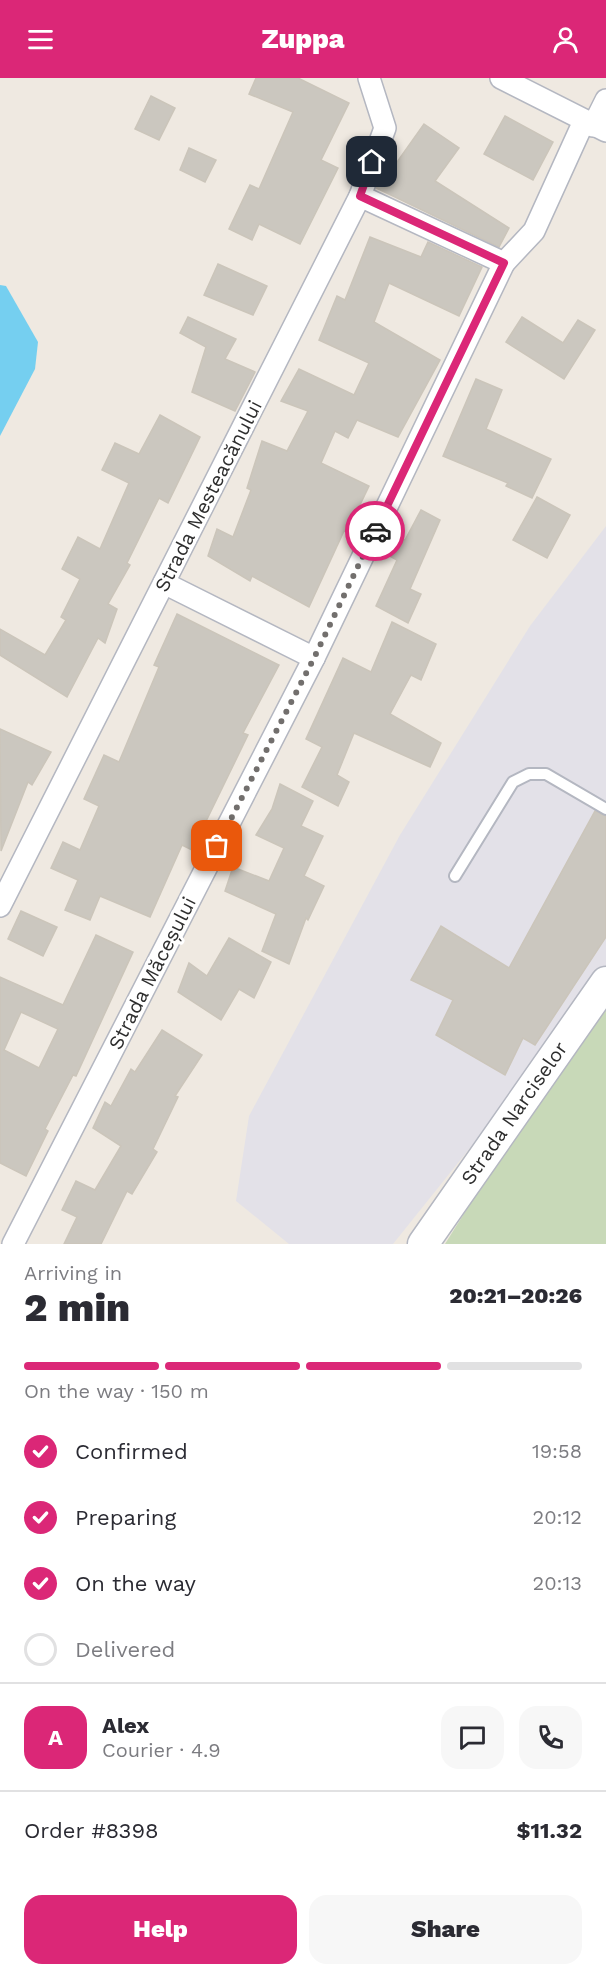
<!DOCTYPE html>
<meta charset="utf-8">
<style>
:root{--surface:#fff;--page:#f7f7f7;--text:#2b2b33;--muted:#7c7c81;--line:#e1e1e2;--accent:#db2777}
body{margin:0;font-family:"Work Sans",sans-serif;background:var(--page);color:var(--text);height:100vh;display:flex;flex-direction:column;font-size:22px;white-space:nowrap}
*{box-sizing:border-box;margin:0}
p{font-size:20px;color:var(--muted)}
.icon{flex:none;width:33px;height:33px;fill:none;stroke:currentColor;stroke-width:2;stroke-linecap:round;stroke-linejoin:round}
.map{position:relative;height:1166px;overflow:hidden}
.drawer{display:flex;flex-direction:column;background:var(--surface);flex:1}
.drawer>*{flex:none}
.pin{position:absolute;display:grid;place-items:center;width:51px;height:51px;color:#fff;margin:-26px;border-radius:12px;box-shadow:0 3px 9px #0006}
.courier{position:absolute;display:grid;place-items:center;width:60px;height:60px;margin:-30px;border:4px solid #db2777;border-radius:50%;background:#fff;color:#222;box-shadow:0 2px 8px #0007}
.summary em{font-style:normal;font-weight:800}
.summary div{display:flex;flex-direction:column-reverse}
.summary{display:flex;align-items:center;justify-content:space-between;height:102px;padding:0 24px}
h1{font-size:39px;font-weight:800;line-height:45px}
.bar{display:grid;grid-template-columns:repeat(4,1fr);gap:9px 6px;align-content:center;height:72px;padding:0 24px}
.bar i{height:8px;border-radius:4px;background:var(--line)}
.bar .on{background:var(--accent)}
.bar p{grid-column:span 4}
.line{display:flex;align-items:center;gap:15px;padding:0 24px;border-top:2px solid var(--line)}
.line div{flex:1}
.round{display:grid;place-items:center;flex:none;width:63px;height:63px;border-radius:18px;background:var(--page)}
ol{padding:0 24px;list-style:none}
li{display:flex;align-items:center;gap:18px;height:66px}
li p{margin-inline-start:auto}
li .icon{padding:6px;border-radius:50%;background:var(--accent);color:#fff;stroke-width:4}
li:last-child{color:var(--muted)}
li i{width:33px;height:33px;border:3px solid var(--line);border-radius:50%}
.action{display:flex;gap:12px;margin-top:auto;padding:12px 24px}
.action a{flex:1;height:69px;border-radius:18px;background:var(--accent);color:#fff;font-size:24px;font-weight:800;line-height:69px;text-align:center}
.action a+a{background:var(--page);color:var(--text)}
header{display:flex;justify-content:space-between;align-items:center;height:78px;padding:0 24px;background:var(--accent);color:#fff;font-size:27px;font-weight:800}
.map>svg:first-child{display:block}
.industrial{fill:#e3e1e8}
.cemetery{fill:#c8d9b8}
.water{fill:#75cff0}
.building{fill:#cbc7bf;stroke:#cbc5ba;stroke-width:1.5;fill-rule:evenodd}
.lines{fill:none;stroke-linecap:round;stroke-linejoin:round}
.lane-casing{stroke:#b4b7c1;stroke-width:14}
.street-casing{stroke:#b4b7c1;stroke-width:24}
.secondary-casing{stroke:#b4b7c1;stroke-width:33}
.lane{stroke:#fff;stroke-width:10}
.street{stroke:#fff;stroke-width:21}
.secondary{stroke:#fff;stroke-width:30}
.done{stroke:#726f6d;stroke-width:6;stroke-dasharray:0 10.8}
.route{stroke:#db2777;stroke-width:8}
.labels{text-anchor:middle;dominant-baseline:central;stroke-width:6;stroke-linejoin:round;paint-order:stroke}
.street-label{font-size:20px;fill:#2e2e2e;stroke:#fff}
</style>
<header><svg class="icon" aria-label="menu" viewBox="0 0 24 24"><path d="M4 6h16M4 12h16M4 18h16"/></svg>Zuppa<svg class="icon" aria-label="person" viewBox="0 0 24 24"><circle cx="12" cy="8" r="4"/><path d="M4 21q1-7 8-7t8 7"/></svg></header>
<div class="map">
<svg width="606" height="1166" viewBox="0 0 606 1166">
<rect width="100%" height="100%" fill="#efe9e1"/>
<path class="industrial" d="M606,448V900L393,1166H289L236,1123L249,1038L400,757L530,548Z"/>
<path class="cemetery" d="M606,909V1166H445Z"/>
<path class="water" d="M0,207L6,208L38,264L35,291L0,358Z"/>
<g class="building">
<path d="M256,0H298L349,25L321,82L338,90L300,166L259,146L252,162L229,151L250,107L259,111L293,34L249,16Z"/>
<path d="M151,18L175,30L159,62L135,51Z"/>
<path d="M505,38L553,64L533,102L484,76Z"/>
<path d="M424,46L459,70L435,103L509,150L499,169L376,110L392,84L395,87Z"/>
<path d="M189,70L216,82L205,104L180,92Z"/>
<path d="M370,159L421,179L428,164L482,189L459,238L389,205L374,244L440,282L398,359L357,342L348,360L335,353L321,385L369,408L347,454L344,453L309,529L252,498L250,503L208,478L217,451L233,459L251,412L247,410L262,363L287,373L308,333L281,323L299,291L354,317L369,285L319,262L337,218L345,222Z"/>
<path d="M218,186L267,208L253,237L204,217Z"/>
<path d="M188,239L236,261L225,281L255,294L235,333L192,314L206,269L180,255Z"/>
<path d="M522,239L563,265L578,242L595,252L564,301L506,264Z"/>
<path d="M476,301L502,312L486,351L551,381L532,420L506,408L508,405L443,378Z"/>
<path d="M160,337L200,359L168,425L159,420L127,485L130,487L108,526L117,531L105,565L98,560L67,619L0,577V551L45,577L66,542L61,539L80,501L62,491L78,459L100,471L129,405L102,392L115,365L139,376Z"/>
<path d="M537,419L570,437L547,480L513,462Z"/>
<path d="M421,432L440,442L410,511L421,516L408,545L376,528L397,482L384,475L396,457L405,462Z"/>
<path d="M177,536L279,587L243,655L248,657L192,772L182,767L150,839L100,818L90,842L65,832L78,802L51,790L63,764L80,772L99,728L84,721L104,677L119,684L159,589L154,587Z"/>
<path d="M392,544L436,566L421,602L411,597L390,636L441,665L430,689L354,655L337,697L349,704L338,728L302,709L322,669L306,661L343,580L371,594Z"/>
<path d="M0,651L51,674L32,707L28,704L1,773Z"/>
<path d="M280,706L313,723L301,748L323,758L304,798L324,808L308,842L306,840L289,886L262,873L276,836L225,813L233,789L269,803L284,770L256,757L272,731Z"/>
<path d="M595,733L606,738V859L535,967L523,960L505,997L436,957L453,922L411,902L441,848L509,890Z"/>
<path d="M21,833L57,849L43,878L8,861Z"/>
<path d="M96,857L133,874L76,998L73,997L45,1051L48,1053L26,1098L0,1085V899L63,927ZM21,934L58,951L39,990L4,972Z"/>
<path d="M229,860L271,884L254,920L239,911L221,942L178,914L189,885L207,898Z"/>
<path d="M162,952L202,977L175,1018L178,1019L153,1071L157,1074L132,1116L127,1113L101,1166H64L77,1139L62,1132L76,1103L95,1112L121,1068L93,1050L105,1024L111,1028L131,991L135,994Z"/>
</g>
<g class="lines">
<g class="lane-casing">
<path id="lane" d="M455,798L513,704L529,696H546L606,731"/>
</g>
<g class="street-casing">
<g id="street">
<path d="M501,0L606,53"/>
<path d="M593,48L606,22"/>
<path d="M504,185L534,153L584,43"/>
<path d="M164,505L314,580"/>
<path d="M0,828L360,118L385,50L369,0"/>
<path d="M13,1166L314,580L504,185L360,118"/>
</g>
</g>
<g class="secondary-casing">
<path id="secondary" d="M423,1166L606,904"/>
</g>
<use href="#lane" class="lane"/>
<use href="#street" class="street"/>
<use href="#secondary" class="secondary"/>
</g>
<g class="lines">
<path class="done" d="M217,768L314,580L375,453"/>
<path class="route" d="M372,84L360,118L504,185L375,453"/>
</g>
<g class="labels">
<g class="street-label">
<text transform="translate(208 418) rotate(-63)">Strada Mesteacănului</text>
<text transform="translate(152 895) rotate(-63)">Strada Măceșului</text>
<text transform="translate(514 1035) rotate(-55)">Strada Narciselor</text>
</g>
</g>
</svg>
<div class="pin" style="left:217px;top:768px;background:#ea580c"><svg class="icon" aria-label="bag" viewBox="0 0 24 24"><path d="M5 8h14l-1 12H6zM9 8a3 3 0 0 1 6 0"/></svg></div>
<div class="pin" style="left:372px;top:84px;background:#1f2937"><svg class="icon" aria-label="home" viewBox="0 0 24 24"><path d="M3 11l9-7 9 7M6 9v11h12V9"/></svg></div>
<div class="courier" style="left:375px;top:453px"><svg class="icon" aria-label="car" viewBox="0 0 24 24"><path d="M5 17H2v-5l4-1 3-4h7l3 4 3 1v5h-3M9 17h6M6 11h13"/><circle cx="7" cy="17" r="2"/><circle cx="17" cy="17" r="2"/></svg></div>
</div>
<section class="drawer">
<div class="summary"><div><h1>2 min</h1><p>Arriving in</p></div><em>20:21–20:26</em></div>
<div class="bar"><i class="on"></i><i class="on"></i><i class="on"></i><i></i><p>On the way · 150 m</p></div>
<ol>
<li><svg class="icon" aria-label="check" viewBox="0 0 24 24"><path d="M5 12l5 5 9-10"/></svg>Confirmed<p>19:58</p></li>
<li><svg class="icon" aria-label="check" viewBox="0 0 24 24"><path d="M5 12l5 5 9-10"/></svg>Preparing<p>20:12</p></li>
<li><svg class="icon" aria-label="check" viewBox="0 0 24 24"><path d="M5 12l5 5 9-10"/></svg>On the way<p>20:13</p></li>
<li><i></i>Delivered</li>
</ol>
<div class="line" style="height:108px"><b class="round" style="background:var(--accent);color:#fff">A</b><div><b>Alex</b><p>Courier · 4.9</p></div><a class="round"><svg class="icon" aria-label="chat" viewBox="0 0 24 24"><path d="M4 5h16v11H9l-5 4z"/></svg></a><a class="round"><svg class="icon" aria-label="phone" viewBox="0 0 24 24"><path d="M5 4h4l2 5-3 2q2 4 5 5l2-3 5 2v4C11 20 4 13 5 4z"/></svg></a></div>
<div class="line" style="height:78px"><div>Order #8398</div><b>$11.32</b></div>
<div class="action"><a>Help</a><a>Share</a></div>
</section>
